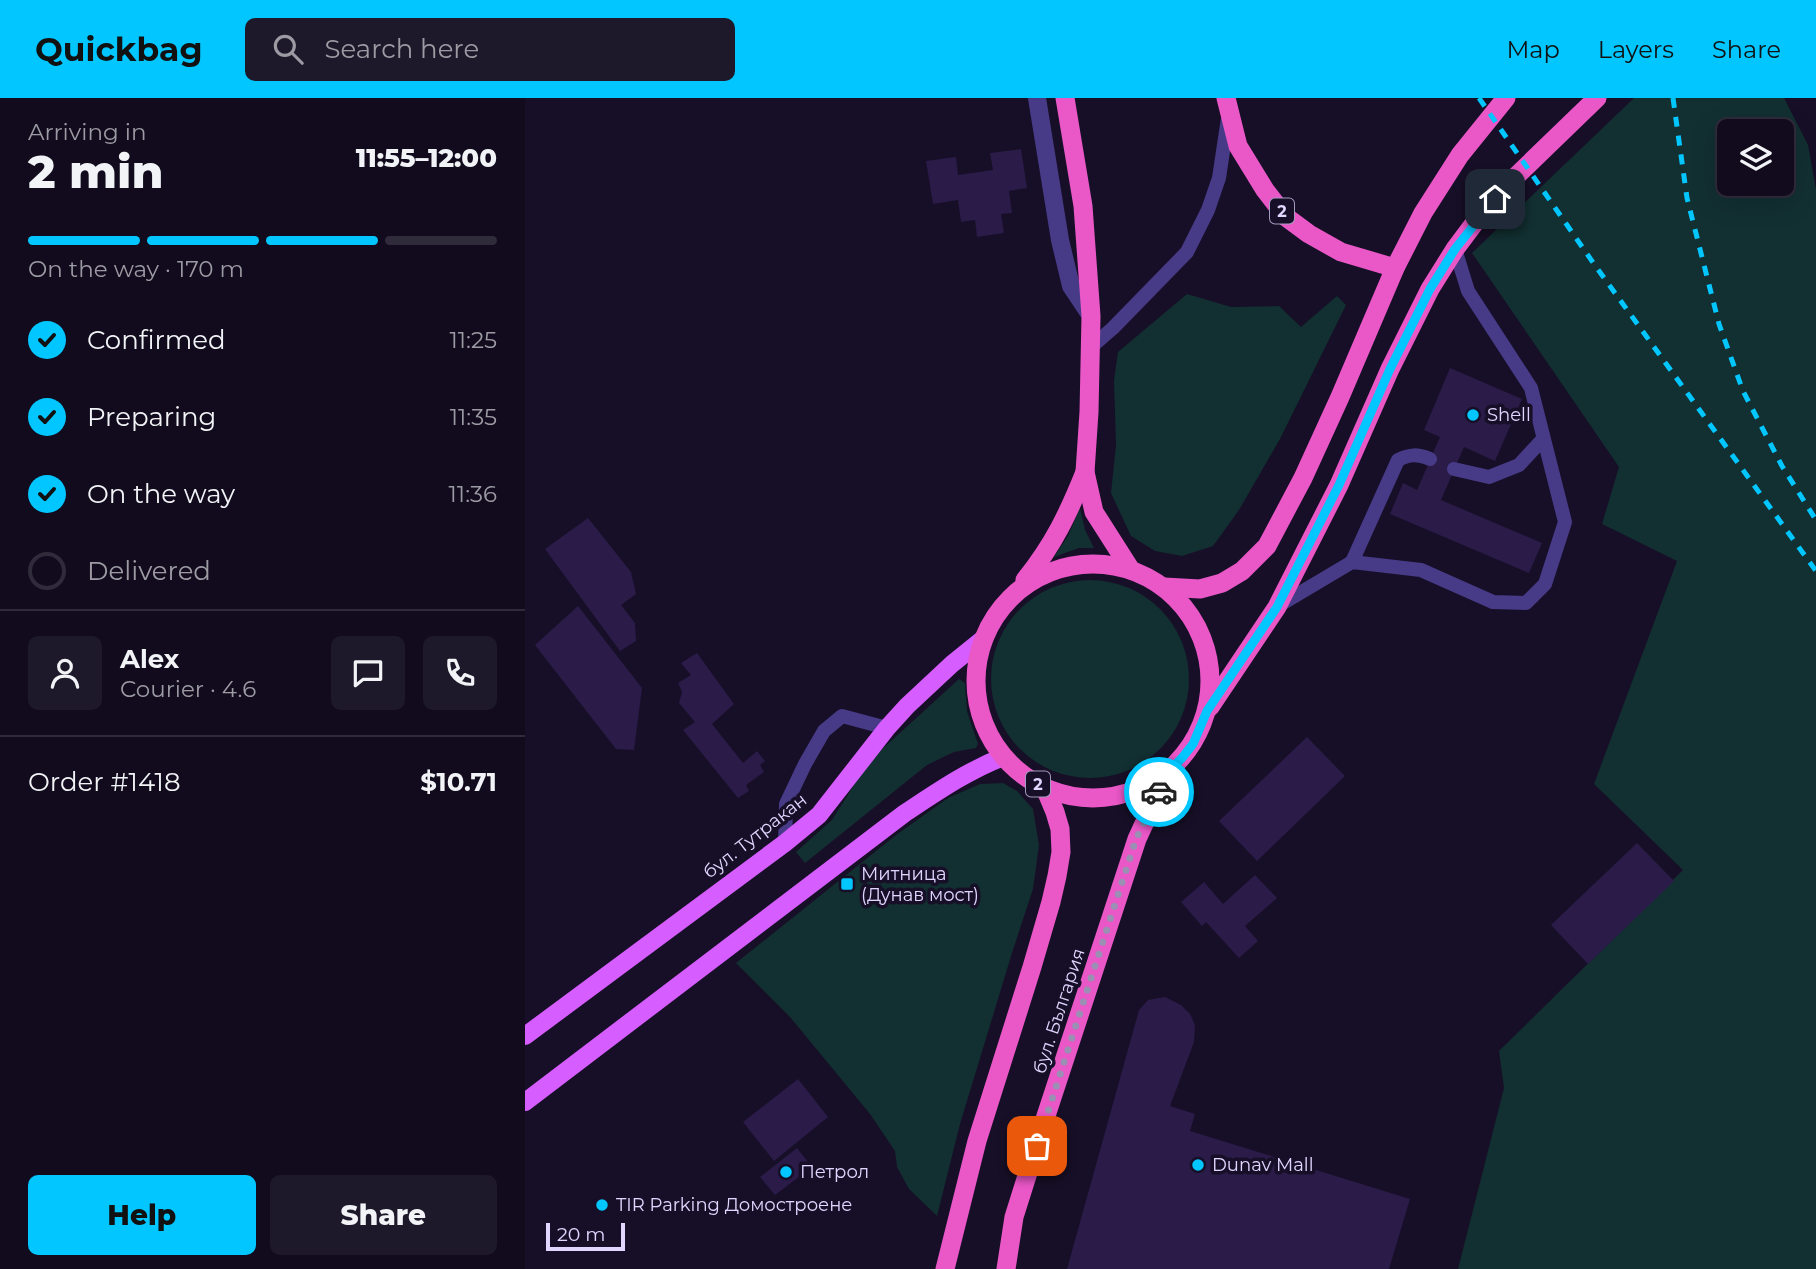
<!DOCTYPE html>
<meta charset="utf-8">
<style>
:root{--surface:#110b1d;--page:#1e192a;--text:#f1f3f6;--muted:#9c9ba4;--line:#302b3b;--accent:#02c6ff}
body{margin:0;font-family:Montserrat,sans-serif;background:var(--page);color:var(--text);height:100vh;display:flex;flex-direction:column;font-size:26px;white-space:nowrap}
*{box-sizing:border-box;margin:0}
p{font-size:23px;color:var(--muted)}
.icon{flex:none;width:38px;height:38px;fill:none;stroke:currentColor;stroke-width:2;stroke-linecap:round;stroke-linejoin:round}
.map{position:relative;flex:1;overflow:hidden}
.panel{display:flex;flex-direction:column;background:var(--surface);width:525px}
.panel>*{flex:none}
.tools{position:absolute;left:1192px;top:21px;display:grid;gap:14px}
.tools a{display:grid;place-items:center;width:77px;height:77px;border-radius:10px;background:var(--surface);box-shadow:0 7px 28px #0002,0 0 0 2px var(--line);font-size:35px}
.scale{position:absolute;left:21px;bottom:18px;width:79px;box-sizing:border-box;padding-left:7px;border:4px solid #e0d6ff;border-top:0;font-size:19px;line-height:24px;white-space:nowrap;color:#e0d6ff;-webkit-text-stroke:5px #170f27;paint-order:stroke}
.pin{position:absolute;display:grid;place-items:center;width:60px;height:60px;color:#fff;margin:-30px;border-radius:14px;box-shadow:0 4px 10px #0006}
.courier{position:absolute;display:grid;place-items:center;width:70px;height:70px;margin:-35px;border:5px solid #02c6ff;border-radius:50%;background:#fff;color:#222;box-shadow:0 2px 9px #0007}
.overview em{font-style:normal;font-weight:800}
.overview div{display:flex;flex-direction:column-reverse}
.overview{display:flex;align-items:center;justify-content:space-between;height:119px;padding:0 28px}
h1{font-size:46px;font-weight:800;line-height:52px}
.bar{display:grid;grid-template-columns:repeat(4,1fr);gap:10px 7px;align-content:center;height:84px;padding:0 28px}
.bar i{height:9px;border-radius:5px;background:var(--line)}
.bar .selected{background:var(--accent)}
.bar p{grid-column:span 4}
.line{display:flex;align-items:center;gap:18px;padding:0 28px;border-top:2px solid var(--line)}
.line div{flex:1}
.round{display:grid;place-items:center;flex:none;width:74px;height:74px;border-radius:10px;background:var(--page)}
ol{padding:0 28px;list-style:none}
li{display:flex;align-items:center;gap:21px;height:77px}
li p{margin-inline-start:auto}
li .icon{padding:7px;border-radius:50%;background:var(--accent);color:#111;stroke-width:4}
li:last-child{color:var(--muted)}
li i{width:38px;height:38px;border:4px solid var(--line);border-radius:50%}
.button{display:flex;gap:14px;margin-top:auto;padding:14px 28px}
.button a{flex:1;height:80px;border-radius:10px;background:var(--accent);color:#111;font-size:28px;font-weight:800;line-height:80px;text-align:center}
.button a+a{background:var(--page);color:var(--text)}
header{display:flex;align-items:center;gap:42px;box-sizing:border-box;height:98px;padding:0 35px;background:var(--accent);color:#111}
header strong{font-size:33px}
nav{display:flex;gap:38px;margin-inline-start:auto;font-size:24px}
.search{width:490px;height:63px;background:var(--page);display:flex;align-items:center;gap:18px;box-sizing:border-box;padding:0 24px;border-radius:10px;color:var(--muted);font-size:26px}
main{display:flex;flex:1;min-height:0}
.map>svg:first-child{display:block}
.green{fill:#122f31;fill-rule:evenodd}
.building{fill:#2a1b48}
.lines{fill:none;stroke-linecap:round;stroke-linejoin:round}
.service{stroke:#473a87;stroke-width:14}
.minor{stroke:#473a87;stroke-width:18}
.primary{stroke:#d65dff;stroke-width:18}
.trunk{stroke:#ea57c7;stroke-width:19}
.rail{stroke:#02c6ff;stroke-width:5;stroke-dasharray:10 9;stroke-linecap:butt}
.done{stroke:#9a90b3;stroke-width:7;stroke-dasharray:0 12.6}
.route{stroke:#02c6ff;stroke-width:9}
.poi-dot{fill:#02c6ff;stroke:#170f27;stroke-width:2.5}
.labels{text-anchor:middle;dominant-baseline:central;stroke-width:7;stroke-linejoin:round;paint-order:stroke}
.shield{fill:#170f27;stroke:#a49abe;stroke-width:2}
.shield-label{font-size:16px;font-weight:bold;fill:#e0d6ff}
.poi-label{font-size:18px;fill:#e0d6ff;stroke:#170f27;text-anchor:start}
.street-label{font-size:18px;fill:#e0d6ff;stroke:#170f27}
</style>
<header>
<strong>Quickbag</strong>
<div class="search"><svg class="icon" aria-label="search" viewBox="0 0 24 24"><circle cx="10" cy="10" r="6"/><path d="M15 15l6 6"/></svg>Search here</div>
<nav><a>Map</a><a>Layers</a><a>Share</a></nav>
</header>
<main>
<section class="panel">
<div class="overview"><div><h1>2 min</h1><p>Arriving in</p></div><em>11:55–12:00</em></div>
<div class="bar"><i class="selected"></i><i class="selected"></i><i class="selected"></i><i></i><p>On the way · 170 m</p></div>
<ol>
<li><svg class="icon" aria-label="check" viewBox="0 0 24 24"><path d="M5 12l5 5 9-10"/></svg>Confirmed<p>11:25</p></li>
<li><svg class="icon" aria-label="check" viewBox="0 0 24 24"><path d="M5 12l5 5 9-10"/></svg>Preparing<p>11:35</p></li>
<li><svg class="icon" aria-label="check" viewBox="0 0 24 24"><path d="M5 12l5 5 9-10"/></svg>On the way<p>11:36</p></li>
<li><i></i>Delivered</li>
</ol>
<div class="line" style="height:126px"><a class="round"><svg class="icon" aria-label="person" viewBox="0 0 24 24"><circle cx="12" cy="8" r="4"/><path d="M4 21q1-7 8-7t8 7"/></svg></a><div><b>Alex</b><p>Courier · 4.6</p></div><a class="round"><svg class="icon" aria-label="chat" viewBox="0 0 24 24"><path d="M4 5h16v11H9l-5 4z"/></svg></a><a class="round"><svg class="icon" aria-label="phone" viewBox="0 0 24 24"><path d="M5 4h4l2 5-3 2q2 4 5 5l2-3 5 2v4C11 20 4 13 5 4z"/></svg></a></div>
<div class="line" style="height:91px"><div>Order #1418</div><b>$10.71</b></div>
<div class="button"><a>Help</a><a>Share</a></div>
</section>
<div class="map">
<svg width="1291" height="1171" viewBox="0 0 1291 1171">
<rect width="100%" height="100%" fill="#170f27"/>
<g class="green">
<path d="M1109,0H1259L1283,47L1291,91V1171H933L979,990L974,953L1158,772L1069,686L1152,463L1077,426L1094,369L947,155ZM1204,33H1256V86H1204Z"/>
<path d="M662,196L706,209L754,208L776,229L812,198L821,207L755,341L714,412L688,448L657,458L630,453L606,438L586,395L591,347L589,282L593,254Z"/>
<path d="M555,410L560,432L569,450H554L529,459L543,438Z"/>
<circle cx="565" cy="581" r="99"/>
<path d="M434,581L440,585L442,613L453,646L451,650L429,654L402,667L280,765L271,754L307,722L344,663Z"/>
<path d="M478,685L492,693L508,711L514,747L508,791L487,855L435,1026L412,1118L384,1091L372,1069L370,1053L345,1016L265,919L211,865L371,737L423,700L455,686Z"/>
</g>
<g class="building">
<path d="M496,51L502,90L484,93L487,115L476,116L479,135L452,139L450,122L436,124L433,102L408,106L401,63L431,59L433,77L468,72L465,55Z"/>
<path d="M925,270L997,301L970,363L939,349L916,402L1017,445L1004,475L865,416L878,385L892,392L915,339L899,332Z"/>
<path d="M63,420L106,474L111,496L96,507L110,525L111,543L95,553L20,451Z"/>
<path d="M53,508L117,590L109,652L91,651L10,547Z"/>
<path d="M172,555L209,606L187,626L218,665L232,653L240,663L235,667L239,674L221,687L224,693L213,700L158,632L170,624L154,605L157,594L153,585L166,577L156,565Z"/>
<path d="M782,639L820,678L732,763L694,723Z"/>
<path d="M1112,745L1149,783L1063,866L1026,827Z"/>
<path d="M730,777L752,800L720,828L733,843L714,860L681,824L677,828L656,804L679,784L698,806Z"/>
<path d="M640,899L656,907L665,916L670,927L669,944L645,1008L670,1016L665,1033L885,1101L864,1171H542L614,912L623,902Z"/>
<path d="M273,981L303,1019L249,1063L218,1024Z"/>
<path d="M272,1050L287,1069L250,1097L235,1079Z"/>
</g>
<g class="lines">
<g class="service">
<path d="M565,250L588,230L662,154L683,112L694,80L703,20"/>
<path d="M929,371L964,379L994,367L1018,341"/>
<path d="M827,464L873,362C885,356 892,356 905,361"/>
<path d="M753,508L827,464L896,472L968,504L1001,505L1020,486L1040,424L1006,290L943,193L930,151"/>
<path d="M260,745L261,706L280,666L299,633L317,618L362,630"/>
</g>
<path class="minor" d="M512,0L535,142L546,188L566,218"/>
<g class="primary">
<path d="M0,938L260,745L294,717L362,630L382,608L427,566L458,541"/>
<path d="M0,1004L380,715C412,694 442,673 478,659"/>
</g>
<g class="trunk">
<path d="M540,0L558,108L566,218L564,314L560,374L569,414L606,472"/>
<path d="M701,0L713,48L740,92L761,119L784,136L816,154L870,170"/>
<circle cx="568" cy="583" r="117"/>
<path d="M500,482C529,446 543,416 560,374"/>
<path d="M639,489L675,491L697,485L717,473L742,448L778,380L815,299L870,170L898,115L935,57L981,0"/>
<path d="M685,609L752,509L814,387L865,271L905,191L930,151L957,115L983,86L1072,0"/>
<path d="M420,1171L452,1043L507,869L526,804L532,778L536,754L535,731L530,714L520,690"/>
<path d="M481,1171L489,1119L519,1024L612,741L643,674"/>
</g>
<g class="rail">
<path d="M954,0L1069,166L1291,473"/>
<path d="M1148,0L1162,100L1194,226L1218,293L1257,368L1291,422"/>
</g>
</g>
<g class="lines">
<path class="done" d="M512,1048L611,741L634,694"/>
<path class="route" d="M634,694L644,673L657,660L668,646L682,613L752,509L814,387L865,271L905,191L930,151L970,101"/>
</g>
<g class="poi-dot">
<circle cx="948" cy="317" r="7"/>
<rect x="315" y="779" width="14" height="14" rx="3.5"/>
<circle cx="673" cy="1067" r="7"/>
<circle cx="261" cy="1074" r="7"/>
<circle cx="77" cy="1107" r="7"/>
</g>
<g class="labels">
<g class="shield">
<rect x="745" y="100.5" width="24" height="25" rx="5"/>
<rect x="501" y="673.5" width="24" height="25" rx="5"/>
</g>
<g class="shield-label">
<text x="757" y="113">2</text>
<text x="513" y="686">2</text>
</g>
<g class="poi-label">
<text x="962" y="317">Shell</text>
<text x="336" y="776">Митница<tspan x="336" dy="21">(Дунав мост)</tspan></text>
<text x="687" y="1067">Dunav Mall</text>
<text x="275" y="1074">Петрол</text>
<text x="91" y="1107">TIR Parking Домостроене</text>
</g>
<g class="street-label">
<text transform="translate(230 738) rotate(-38)">бул. Тутракан</text>
<text transform="translate(534 913) rotate(-72)">бул. България</text>
</g>
</g>
</svg>
<div class="tools">
<a><svg class="icon" aria-label="layers" viewBox="0 0 24 24"><path d="M12 4l9 5-9 5-9-5zM3 14l9 5 9-5"/></svg></a>
</div>
<div class="scale">20 m</div>
<div class="pin" style="left:512px;top:1048px;background:#ea580c"><svg class="icon" aria-label="bag" viewBox="0 0 24 24"><path d="M5 8h14l-1 12H6zM9 8a3 3 0 0 1 6 0"/></svg></div>
<div class="pin" style="left:970px;top:101px;background:#1f2937"><svg class="icon" aria-label="home" viewBox="0 0 24 24"><path d="M3 11l9-7 9 7M6 9v11h12V9"/></svg></div>
<div class="courier" style="left:634px;top:694px"><svg class="icon" aria-label="car" viewBox="0 0 24 24"><path d="M5 17H2v-5l4-1 3-4h7l3 4 3 1v5h-3M9 17h6M6 11h13"/><circle cx="7" cy="17" r="2"/><circle cx="17" cy="17" r="2"/></svg></div>
</div>
</main>
